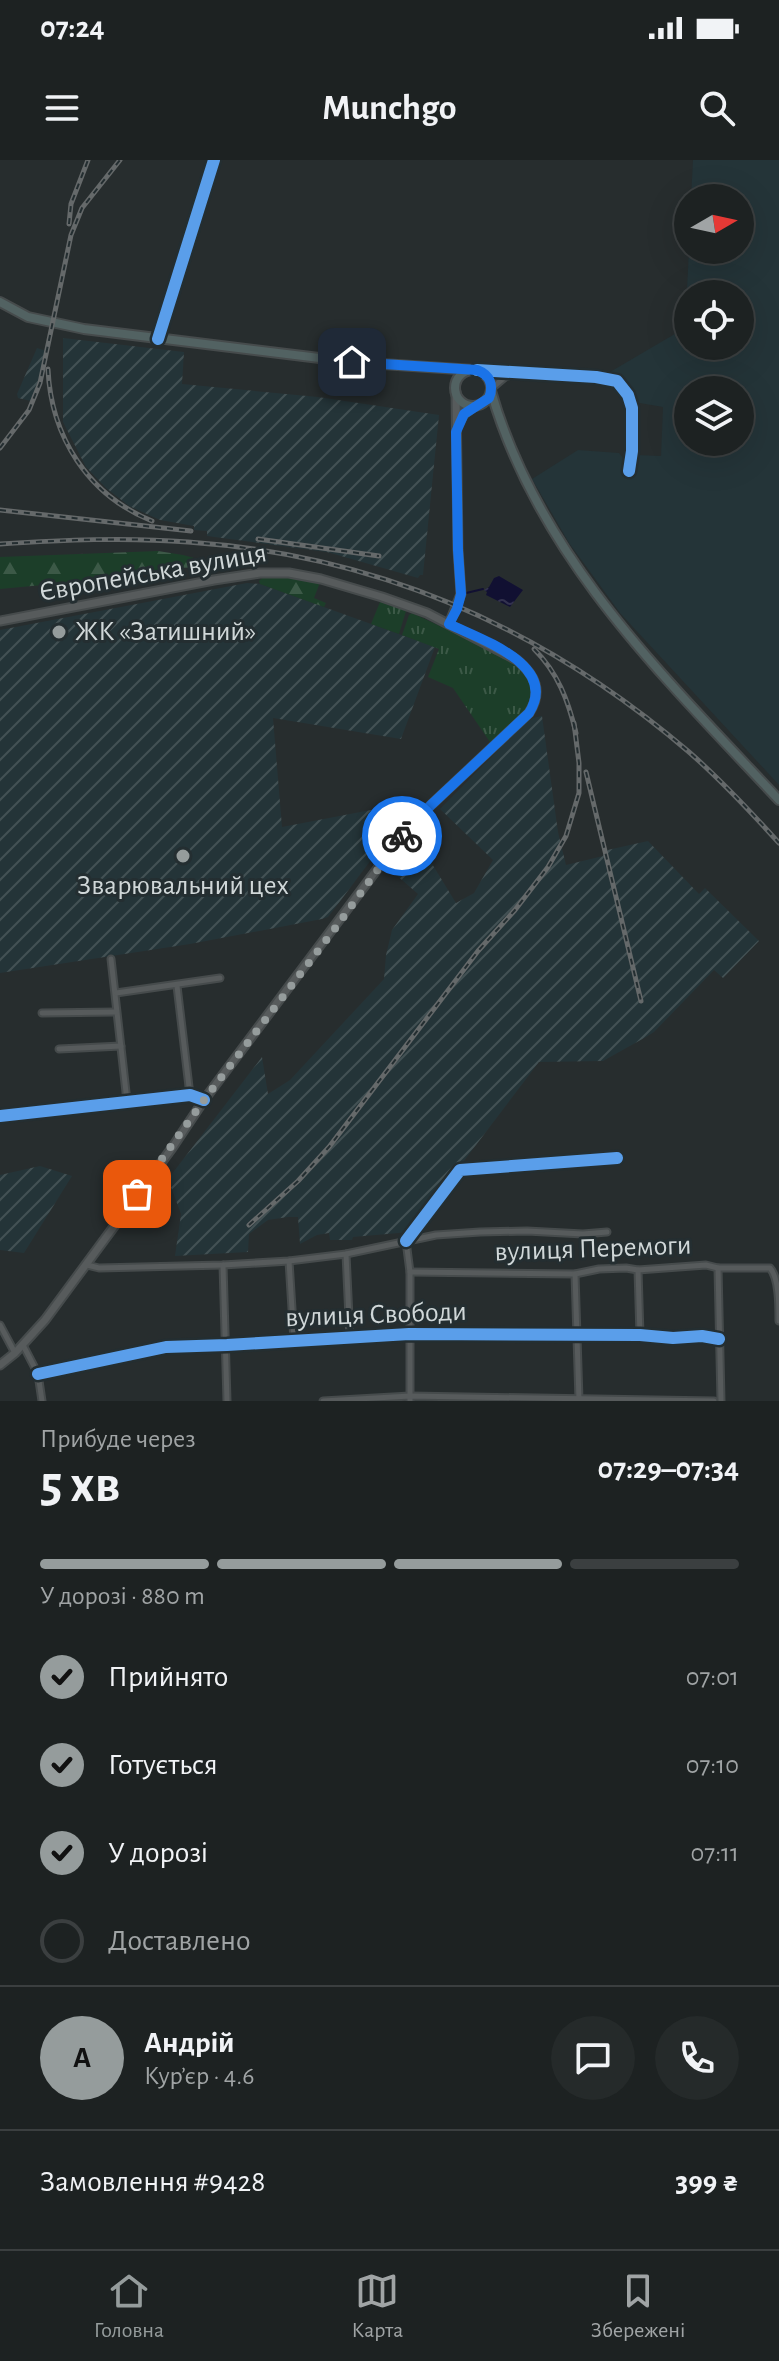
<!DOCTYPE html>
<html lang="uk">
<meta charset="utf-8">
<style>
:root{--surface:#1d2222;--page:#252a2a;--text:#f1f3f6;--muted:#a0a4a5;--line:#3b3f40;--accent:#959c9c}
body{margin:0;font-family:"Alegreya Sans",sans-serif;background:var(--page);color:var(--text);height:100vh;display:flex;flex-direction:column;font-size:30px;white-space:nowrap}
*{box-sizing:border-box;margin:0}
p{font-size:26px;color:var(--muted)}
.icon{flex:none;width:44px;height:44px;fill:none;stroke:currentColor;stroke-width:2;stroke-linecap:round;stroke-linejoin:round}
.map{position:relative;height:1241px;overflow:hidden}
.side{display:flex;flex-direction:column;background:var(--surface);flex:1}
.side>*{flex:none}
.needle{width:52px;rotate:81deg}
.fabs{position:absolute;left:674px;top:24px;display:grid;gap:16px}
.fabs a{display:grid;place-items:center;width:80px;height:80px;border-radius:50%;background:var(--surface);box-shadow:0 8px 32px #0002,0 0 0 2px var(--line);font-size:40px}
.pin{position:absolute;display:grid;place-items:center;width:68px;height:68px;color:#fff;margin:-34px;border-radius:16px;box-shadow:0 4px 12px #0006}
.courier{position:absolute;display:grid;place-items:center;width:80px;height:80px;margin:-40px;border:6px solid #1a73e8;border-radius:50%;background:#fff;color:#222;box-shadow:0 2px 10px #0007}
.overview em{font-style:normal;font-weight:700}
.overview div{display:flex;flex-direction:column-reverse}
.overview{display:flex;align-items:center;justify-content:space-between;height:136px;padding:0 40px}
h1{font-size:52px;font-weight:700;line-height:60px}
.bar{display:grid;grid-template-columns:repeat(4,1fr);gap:12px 8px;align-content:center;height:96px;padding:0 40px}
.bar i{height:10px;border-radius:6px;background:var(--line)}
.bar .active{background:var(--accent)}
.bar p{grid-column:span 4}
.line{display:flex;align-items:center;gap:20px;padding:0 40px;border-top:2px solid var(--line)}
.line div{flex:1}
.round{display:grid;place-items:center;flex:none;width:84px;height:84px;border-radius:42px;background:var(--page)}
ol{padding:0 40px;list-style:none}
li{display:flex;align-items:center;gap:24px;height:88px}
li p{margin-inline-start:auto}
li .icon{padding:8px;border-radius:50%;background:var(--accent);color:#111;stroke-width:4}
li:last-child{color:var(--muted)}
li i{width:44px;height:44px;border:4px solid var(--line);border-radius:50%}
.status{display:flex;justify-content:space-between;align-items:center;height:56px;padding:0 40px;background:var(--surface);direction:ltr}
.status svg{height:22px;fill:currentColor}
header{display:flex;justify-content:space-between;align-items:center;height:104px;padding:0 40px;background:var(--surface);font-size:36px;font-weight:700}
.tab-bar{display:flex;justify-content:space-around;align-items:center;height:112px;border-top:2px solid var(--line);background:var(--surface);font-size:22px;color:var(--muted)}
.tab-bar a{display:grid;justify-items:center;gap:4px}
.tab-bar .active{color:var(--accent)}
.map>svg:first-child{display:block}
.built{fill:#243438;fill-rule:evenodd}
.industrial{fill:url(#industrial-furrows)}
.grass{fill:url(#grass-tufts)}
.forest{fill:url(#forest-firs)}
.water{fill:url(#water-ripples)}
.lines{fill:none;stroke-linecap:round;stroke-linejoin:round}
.stream{stroke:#111032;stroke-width:2}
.minor-casing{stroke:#464b4c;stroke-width:9}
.secondary-casing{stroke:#464b4c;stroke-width:11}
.trunk-casing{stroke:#464b4c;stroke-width:12}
.minor{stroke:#575b5c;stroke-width:5}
.secondary{stroke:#575b5c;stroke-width:7}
.trunk{stroke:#526262;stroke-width:8}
.rail-casing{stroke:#65696a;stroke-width:5}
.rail{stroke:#242e31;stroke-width:2;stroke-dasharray:6;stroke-linecap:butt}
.cycleway-casing{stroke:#242e31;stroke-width:17}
.cycleway{stroke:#5a9eea;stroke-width:12}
.done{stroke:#959c9c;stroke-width:8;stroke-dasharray:0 14.4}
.route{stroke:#1a73e8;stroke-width:10}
.poi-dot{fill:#959c9c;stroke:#242e31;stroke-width:3}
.labels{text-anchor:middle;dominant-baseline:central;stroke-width:6;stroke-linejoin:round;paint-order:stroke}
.street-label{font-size:28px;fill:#d0d7d8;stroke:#242e31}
.poi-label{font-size:28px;fill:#d0d7d8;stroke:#242e31;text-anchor:start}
</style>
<div class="status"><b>07:24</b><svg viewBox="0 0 49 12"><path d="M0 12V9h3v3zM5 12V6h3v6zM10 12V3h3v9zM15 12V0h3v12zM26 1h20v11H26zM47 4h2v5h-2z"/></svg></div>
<header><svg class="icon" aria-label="menu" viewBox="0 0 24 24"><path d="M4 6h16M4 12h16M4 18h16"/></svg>Munchgo<svg class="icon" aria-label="search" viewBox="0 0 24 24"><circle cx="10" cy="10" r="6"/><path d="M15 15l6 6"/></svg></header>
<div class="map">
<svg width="779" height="1241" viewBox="0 0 779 1241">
<defs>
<pattern id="industrial-furrows" width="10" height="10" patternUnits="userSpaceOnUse" patternTransform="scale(2)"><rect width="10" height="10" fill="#243438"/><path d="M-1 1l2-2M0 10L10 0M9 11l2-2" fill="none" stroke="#435154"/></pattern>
<pattern id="grass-tufts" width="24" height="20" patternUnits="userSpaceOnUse" patternTransform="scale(2)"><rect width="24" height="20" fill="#1c3e29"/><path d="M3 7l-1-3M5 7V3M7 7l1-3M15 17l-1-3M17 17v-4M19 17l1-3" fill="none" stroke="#3c5947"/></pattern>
<pattern id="forest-firs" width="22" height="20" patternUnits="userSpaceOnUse" patternTransform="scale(2)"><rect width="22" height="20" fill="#1c3e29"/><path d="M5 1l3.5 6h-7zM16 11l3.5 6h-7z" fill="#3c5947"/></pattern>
<pattern id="water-ripples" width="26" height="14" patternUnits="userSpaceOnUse" patternTransform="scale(2)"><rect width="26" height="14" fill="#111032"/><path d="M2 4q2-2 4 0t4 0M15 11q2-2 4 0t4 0" fill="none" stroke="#33324f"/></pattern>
</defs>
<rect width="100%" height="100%" fill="#272d2e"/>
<path class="built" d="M693,0H779V625L620,453L569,383L532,319L578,290L619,293L631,308L636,295L661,296L663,247L634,242L626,227L610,212L685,168L689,90H740V38H691ZM688,134H740V186H688ZM688,230H740V282H688Z"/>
<g class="industrial">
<path d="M63,178L184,192L182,224L318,237L439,255L423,415H420L418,418L327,392L207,376V371L194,370V366L160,360L129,346L106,328L86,307L63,262Z"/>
<path d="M37,188L46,191L40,218L31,241L18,238L17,234Z"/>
<path d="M247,423L260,424L435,487L401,579L273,558L282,667L376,649L378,656L395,668L335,748L328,757L322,759L190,784L0,813V470Z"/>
<path d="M542,556L558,672L566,705L603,696V691L648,681L699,734L705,728L759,781L723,818L714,810L654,872L646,877L603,901L539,902L410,1072L353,1077L352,1080H330L329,1073L317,1075L300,1084L298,1057H288L268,1060L249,1074L248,1092L175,1096L181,1054L168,1019L262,897L268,934L290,920L384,819L386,795L392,770L418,734L394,713L415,676L456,743L474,733L493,700L440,649L525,563L533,558Z"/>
<path d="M40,1006L72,1016L24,1093L0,1090V1015Z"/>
</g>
<g class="grass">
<path d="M380,442L406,451L399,474L371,464Z"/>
<path d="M412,453C429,461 446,469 463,477C483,488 542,507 533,538C528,557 504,570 490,582L453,528L428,517L439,489L402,475L409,455Z"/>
</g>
<g class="forest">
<path d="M158,391L183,395L209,402L211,405L208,407L175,408L75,422L0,429V397Z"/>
<path d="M283,416L318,423L319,425L314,438L326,443L324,447L260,424L259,421L262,418Z"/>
</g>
<path class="water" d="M499,416L523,430L510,447L486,435L487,432L484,430L489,427L494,418Z"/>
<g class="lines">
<path class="stream" d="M462,434L483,429"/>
<g class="minor-casing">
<g id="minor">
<path d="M158,178L214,0"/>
<path d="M477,210L596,217L617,221L628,235L632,248V291L629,311"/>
<path d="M492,228L505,217L514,214"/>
<path d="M111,799L127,941"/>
<path d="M177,826L190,935"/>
<path d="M116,833L220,818"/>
<path d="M42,853L116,852"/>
<path d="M59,889L121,886"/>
<path d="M0,956L190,935L204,940"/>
<path d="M407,1080L460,1010L617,998"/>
<path d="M406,1081L410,1112V1241"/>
<path d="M346,1094L350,1179"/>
<path d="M289,1101L294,1181"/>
<path d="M87,1105L99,1108L223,1105L289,1101L346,1094L436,1075L480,1072L527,1071L583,1074L607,1072"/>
<path d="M223,1105L227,1241"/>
<path d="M718,1108L721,1241"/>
<path d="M638,1110L640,1175"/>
<path d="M410,1112L575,1114L599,1109L626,1108L638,1110L706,1105L718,1108H770C779,1118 779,1145 779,1161"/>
<path d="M575,1114L579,1240"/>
<path d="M0,1165L15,1193"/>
<path d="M23,1185L38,1214L42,1241"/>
<path d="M38,1214L166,1187L227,1185L409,1174L640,1175L673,1178L702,1176L719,1179"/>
<path d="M323,1241L410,1236L714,1241"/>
</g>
</g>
<g class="secondary-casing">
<g id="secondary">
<path d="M457,266L464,254L475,246"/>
<path d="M0,461L214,420L260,413H289L321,419L382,437L427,453L517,500C535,515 543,531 529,553L431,645L405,672L204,940L172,988L45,1160L15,1193L0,1205"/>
<path d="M449,464L461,434L458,390L456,232"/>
</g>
</g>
<g class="trunk-casing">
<g id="trunk">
<path d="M0,142L28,157L84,169L352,202L473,210"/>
<circle cx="473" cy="228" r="18"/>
<path d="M491,231C538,396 665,518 779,640"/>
</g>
</g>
<use href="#minor" class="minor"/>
<use href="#secondary" class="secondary"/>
<use href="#trunk" class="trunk"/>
<g class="rail-casing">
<g id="rail">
<path d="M69,64L71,44L88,0"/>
<path d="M48,209C51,277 88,335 152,361"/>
<path d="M0,288L29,250L40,223L71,75L82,48L120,0"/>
<path d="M0,350L191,371"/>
<path d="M258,379L379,396"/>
<path d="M0,384C63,380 126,377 188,382C378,395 545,469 689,592C721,620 750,651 779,683"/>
<path d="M534,489C558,513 568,540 576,573"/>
<path d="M586,612L641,841"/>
<path d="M249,1065L298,1021L329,987L478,791L515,750L548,707L566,676L579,633V603L574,563"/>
</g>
</g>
<use href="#rail" class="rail"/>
<g class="cycleway-casing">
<g id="cycleway">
<path d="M158,179L214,0"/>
<path d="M477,210L596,217L617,221L628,235L632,248V291L629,311"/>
<path d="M0,956L190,935L204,940"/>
<path d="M406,1081L460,1010L617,998"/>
<path d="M38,1214L166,1187L227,1185L409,1174L640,1175L673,1178L702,1176L719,1179"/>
</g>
</g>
<use href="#cycleway" class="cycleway"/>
</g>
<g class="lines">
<path class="done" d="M137,1034L204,940L334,770L402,676"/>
<path class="route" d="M352,202L477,210C490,215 494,225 489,238L464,254L456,272L458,390L461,434L457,449L449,464C482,480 559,505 529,553L431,645L402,676"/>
</g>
<g class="poi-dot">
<circle cx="59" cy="472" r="8"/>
<circle cx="183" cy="696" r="8"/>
</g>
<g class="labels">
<g class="street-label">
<text transform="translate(153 413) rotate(-10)">Європейська вулиця</text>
<text transform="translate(593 1089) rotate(-2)">вулиця Перемоги</text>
<text transform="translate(376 1155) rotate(-2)">вулиця Свободи</text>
</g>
<g class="poi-label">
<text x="75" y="472">ЖК «Затишний»</text>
<text x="183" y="726" text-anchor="middle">Зварювальний цех</text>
</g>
</g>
</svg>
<div class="fabs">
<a><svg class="needle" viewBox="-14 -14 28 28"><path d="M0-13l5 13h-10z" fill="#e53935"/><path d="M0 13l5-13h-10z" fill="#a0a4a5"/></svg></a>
<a><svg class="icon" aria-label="locate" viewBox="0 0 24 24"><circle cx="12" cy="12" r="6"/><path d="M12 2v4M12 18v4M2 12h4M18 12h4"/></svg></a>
<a><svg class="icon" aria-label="layers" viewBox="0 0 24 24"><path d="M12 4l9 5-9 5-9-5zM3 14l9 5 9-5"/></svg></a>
</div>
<div class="pin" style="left:137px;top:1034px;background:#ea580c"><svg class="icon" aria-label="bag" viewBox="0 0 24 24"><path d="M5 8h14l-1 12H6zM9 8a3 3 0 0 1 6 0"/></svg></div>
<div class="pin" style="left:352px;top:202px;background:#1f2937"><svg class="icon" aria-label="home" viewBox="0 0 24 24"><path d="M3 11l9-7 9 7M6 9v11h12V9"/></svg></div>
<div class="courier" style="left:402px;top:676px"><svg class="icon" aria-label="bike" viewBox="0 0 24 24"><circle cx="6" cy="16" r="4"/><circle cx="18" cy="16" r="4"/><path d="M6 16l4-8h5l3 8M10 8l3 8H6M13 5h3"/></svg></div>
</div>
<section class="side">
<div class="overview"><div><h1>5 хв</h1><p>Прибуде через</p></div><em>07:29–07:34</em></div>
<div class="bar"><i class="active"></i><i class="active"></i><i class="active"></i><i></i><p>У дорозі · 880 m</p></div>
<ol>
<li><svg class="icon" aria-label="check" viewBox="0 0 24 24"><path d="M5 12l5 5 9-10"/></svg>Прийнято<p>07:01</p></li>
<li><svg class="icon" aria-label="check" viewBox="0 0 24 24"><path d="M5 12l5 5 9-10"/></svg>Готується<p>07:10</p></li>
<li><svg class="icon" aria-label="check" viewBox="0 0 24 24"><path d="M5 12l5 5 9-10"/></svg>У дорозі<p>07:11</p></li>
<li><i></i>Доставлено</li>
</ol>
<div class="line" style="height:144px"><b class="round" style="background:var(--accent);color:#111">А</b><div><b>Андрій</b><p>Кур’єр · 4.6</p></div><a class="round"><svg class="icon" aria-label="chat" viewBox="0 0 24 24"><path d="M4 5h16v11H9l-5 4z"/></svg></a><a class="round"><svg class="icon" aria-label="phone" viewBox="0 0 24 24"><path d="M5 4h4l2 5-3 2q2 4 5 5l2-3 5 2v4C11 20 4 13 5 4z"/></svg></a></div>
<div class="line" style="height:104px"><div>Замовлення #9428</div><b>399 ₴</b></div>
</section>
<nav class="tab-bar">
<a class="active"><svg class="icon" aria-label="home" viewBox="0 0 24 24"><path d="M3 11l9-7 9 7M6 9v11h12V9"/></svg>Головна</a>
<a><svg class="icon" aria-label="map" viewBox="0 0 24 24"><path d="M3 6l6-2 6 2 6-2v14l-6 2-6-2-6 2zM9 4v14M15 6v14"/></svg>Карта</a>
<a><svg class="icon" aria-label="saved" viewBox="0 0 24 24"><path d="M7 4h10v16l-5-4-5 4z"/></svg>Збережені</a>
</nav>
